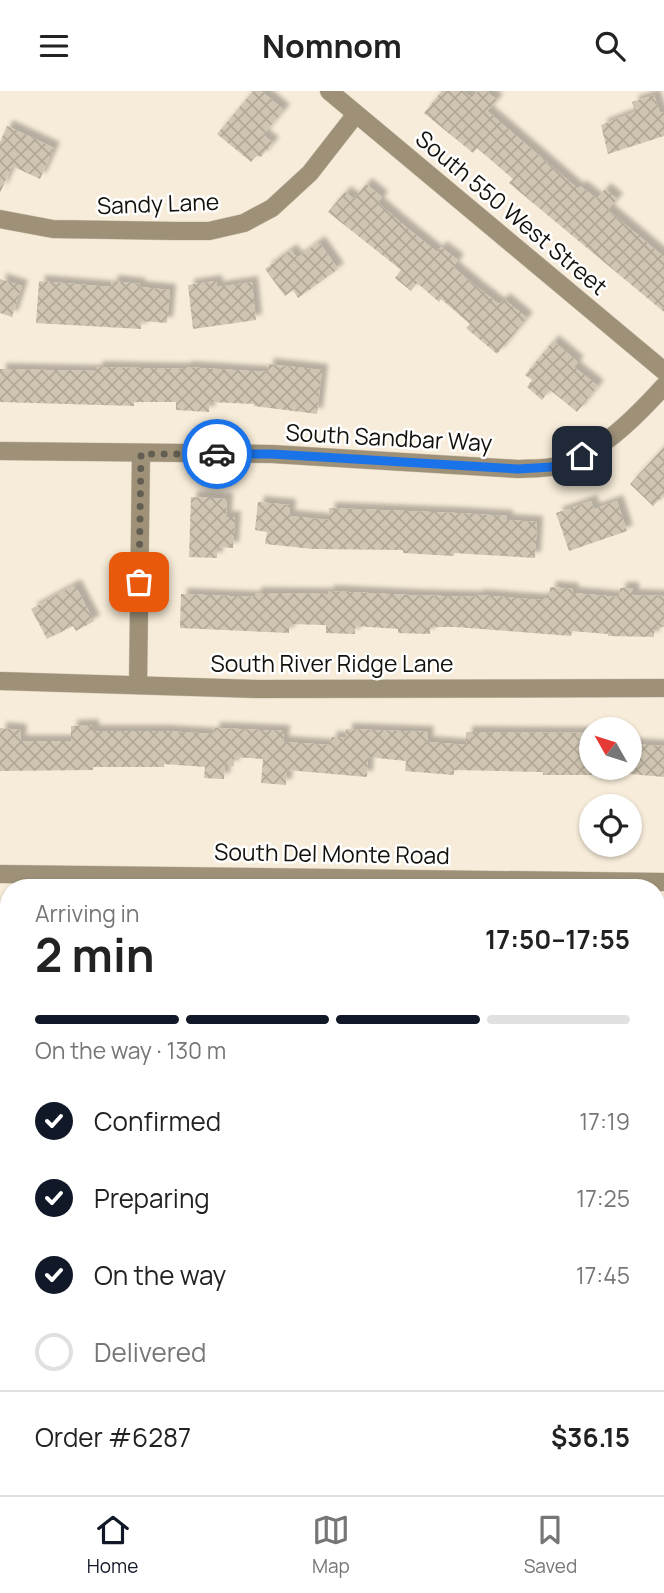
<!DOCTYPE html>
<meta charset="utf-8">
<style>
:root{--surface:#fff;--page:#f2f2f2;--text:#222;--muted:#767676;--line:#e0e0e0;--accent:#111827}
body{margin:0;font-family:Manrope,sans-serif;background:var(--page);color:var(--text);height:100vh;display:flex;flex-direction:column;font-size:26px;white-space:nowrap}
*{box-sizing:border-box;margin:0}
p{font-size:23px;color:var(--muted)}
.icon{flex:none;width:38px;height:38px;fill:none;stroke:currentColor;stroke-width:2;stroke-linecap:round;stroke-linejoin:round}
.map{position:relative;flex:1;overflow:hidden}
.sheet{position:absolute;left:0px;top:788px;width:665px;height:618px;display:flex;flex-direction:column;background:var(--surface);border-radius:28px 28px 0 0;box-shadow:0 2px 5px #0004}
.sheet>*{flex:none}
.needle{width:46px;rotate:309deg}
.fabs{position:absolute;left:579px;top:626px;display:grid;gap:14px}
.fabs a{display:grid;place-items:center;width:63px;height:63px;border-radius:50%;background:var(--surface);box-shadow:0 2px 5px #0004;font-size:35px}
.pin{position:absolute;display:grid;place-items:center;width:60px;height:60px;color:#fff;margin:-30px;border-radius:14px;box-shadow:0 4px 10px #0006}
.courier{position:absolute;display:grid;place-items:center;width:70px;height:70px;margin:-35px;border:5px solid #1a73e8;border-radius:50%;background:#fff;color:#222;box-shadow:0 2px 9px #0007}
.overview em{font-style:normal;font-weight:700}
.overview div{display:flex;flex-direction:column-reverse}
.overview{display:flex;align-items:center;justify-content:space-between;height:119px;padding:0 35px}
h1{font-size:46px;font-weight:700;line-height:52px}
.bar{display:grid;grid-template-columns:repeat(4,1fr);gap:10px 7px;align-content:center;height:84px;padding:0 35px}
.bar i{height:9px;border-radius:5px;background:var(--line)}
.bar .active{background:var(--accent)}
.bar p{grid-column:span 4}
.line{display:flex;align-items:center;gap:18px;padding:0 35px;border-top:2px solid var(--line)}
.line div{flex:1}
ol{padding:0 35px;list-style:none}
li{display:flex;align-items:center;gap:21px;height:77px}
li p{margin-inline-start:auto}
li .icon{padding:7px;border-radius:50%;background:var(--accent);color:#fff;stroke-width:4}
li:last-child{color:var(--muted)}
li i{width:38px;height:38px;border:4px solid var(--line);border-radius:50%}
header{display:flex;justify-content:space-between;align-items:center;height:91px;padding:0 35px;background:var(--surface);font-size:32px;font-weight:700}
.tab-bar{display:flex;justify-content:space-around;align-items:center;height:98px;border-top:2px solid var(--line);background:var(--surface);font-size:19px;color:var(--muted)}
.tab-bar a{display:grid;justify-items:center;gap:4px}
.tab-bar .active{color:var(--accent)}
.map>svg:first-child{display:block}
.grass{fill:url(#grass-tufts)}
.building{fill:url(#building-cross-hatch);filter:url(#shadow)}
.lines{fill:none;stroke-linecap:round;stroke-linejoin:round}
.minor-casing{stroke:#d3c9b8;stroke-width:19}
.tertiary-casing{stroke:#d3c9b8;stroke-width:19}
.minor{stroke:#9e9178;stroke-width:18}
.tertiary{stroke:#9e9178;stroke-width:18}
.done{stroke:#635e52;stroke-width:7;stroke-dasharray:0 12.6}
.route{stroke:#1a73e8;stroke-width:9}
.labels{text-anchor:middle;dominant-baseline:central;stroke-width:5;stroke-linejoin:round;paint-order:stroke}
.street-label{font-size:23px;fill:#14110a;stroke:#fff}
</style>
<header><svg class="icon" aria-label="menu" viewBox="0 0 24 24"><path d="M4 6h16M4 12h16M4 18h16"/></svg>Nomnom<svg class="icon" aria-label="search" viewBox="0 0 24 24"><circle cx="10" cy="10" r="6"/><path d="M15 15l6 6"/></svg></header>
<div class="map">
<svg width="664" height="1404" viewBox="0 0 664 1404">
<defs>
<pattern id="grass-tufts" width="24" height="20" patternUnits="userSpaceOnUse" patternTransform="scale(1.75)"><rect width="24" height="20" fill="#bbd19c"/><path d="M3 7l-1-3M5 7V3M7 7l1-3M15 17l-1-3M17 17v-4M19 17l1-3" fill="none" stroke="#a0b285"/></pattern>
<pattern id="building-cross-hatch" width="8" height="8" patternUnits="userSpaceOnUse" patternTransform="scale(1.75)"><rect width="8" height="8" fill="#cfc5b2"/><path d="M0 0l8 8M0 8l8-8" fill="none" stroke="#b1a898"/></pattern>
<filter id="shadow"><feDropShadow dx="6" dy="-6" stdDeviation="2" flood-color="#0004"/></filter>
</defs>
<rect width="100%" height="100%" fill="#f7ecd9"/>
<path class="grass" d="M656,821H664V869L656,912Z"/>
<g class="building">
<path d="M253,0H261L284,19L263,44L273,52L261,66L257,64L251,71L217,43Z"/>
<path d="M442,0H463L472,7L478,0H486L497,9L487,20L578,98L580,95L597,108L605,98L617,108L608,119L664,166V221L509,92L513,88L477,57L473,62L424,22Z"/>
<path d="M654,4L660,22L664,21V45L608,63L601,34L635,21L632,11Z"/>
<path d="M7,35L54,57L40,88L12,75L0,102V51Z"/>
<path d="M366,93L382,106L378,112L401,132L437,161L441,156L458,169L453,176L477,196L499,213L504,208L527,227L497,263L466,237L470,233L441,208L439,211L417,192L411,200L395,187L401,179L328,121L345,101L354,108Z"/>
<path d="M319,151L338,178L298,207L293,199L285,205L265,178L291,159L297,167Z"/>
<path d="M0,188L22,195L12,226L0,222Z"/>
<path d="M39,190L111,196L112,190L140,193L139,196L170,199L167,232L141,230V238L36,232Z"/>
<path d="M216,190L217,196L252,191L256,229L193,238L188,194Z"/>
<path d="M553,250L578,271L574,276L598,295L577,321L550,299L542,309L527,296L532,289L525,284Z"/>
<path d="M268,273L322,279L317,323L254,315V313L210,311L209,321L176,319V311H134V315L0,311V278L96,280L97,276L185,278V276L267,281Z"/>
<path d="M664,356V404L653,415L630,393Z"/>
<path d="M191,406L227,408L226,426H235L233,457L217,456V467L189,466Z"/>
<path d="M591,410L594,418L617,410L627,440L569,460L556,422Z"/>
<path d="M258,411L290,414L289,425L329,429V417L456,422L507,425V429L537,431L535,467L454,462V465L403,462V459L313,458L265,453L267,441L255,439Z"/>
<path d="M75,494L94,530L76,540L73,535L47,548L31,518Z"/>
<path d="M550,496L573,498L572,502L619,506L620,497H633V504L664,505V536H654V546L608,545V543L572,540L571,545L455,536H430V543L398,542V538L355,535V543L326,542V534L289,533V542L180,537L181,503L255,506V502L328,503V500L408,504L477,506V504L542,509V507L549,508Z"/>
<path d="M93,634V640H166L213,643L214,637L284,640L283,651L330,654L331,646L346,647V638L428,641L427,651L466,654V641L592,642V684H543V681L454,679V684L405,680L406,670L368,666L367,686L287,679L286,694L261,692L263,668L234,666V675H225L224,688L204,687L205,676L164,673V676H93V679L0,680V637L21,639L20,650H71V635Z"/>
<path d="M630,653L664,655V686L630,683Z"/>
</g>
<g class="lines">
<g class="minor-casing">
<g id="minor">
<path d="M329,0L664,280"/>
<path d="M0,128L53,138L176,140H209L244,132L272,117L310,82L356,23"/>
<path d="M0,360L272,363L518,378C529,377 540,378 551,376C596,367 634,328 664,295"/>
<path d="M0,590L258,598L664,597"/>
<path d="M138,594L141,363"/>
<path d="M0,1067L9,1054"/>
<path d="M617,1396L619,1404"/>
<path d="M495,1404L504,1396"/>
</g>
</g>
<g class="tertiary-casing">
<path id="tertiary" d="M0,783L664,791"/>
</g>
<use href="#minor" class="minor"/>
<use href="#tertiary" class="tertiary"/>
</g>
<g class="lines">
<path class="done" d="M139,491L141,363H217"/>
<path class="route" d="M217,363H272L518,378L551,376L582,365"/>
</g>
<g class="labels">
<g class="street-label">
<text transform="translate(158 112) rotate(-2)">Sandy Lane</text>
<text transform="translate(512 121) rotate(40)">South 550 West Street</text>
<text transform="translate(389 346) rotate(3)">South Sandbar Way</text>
<text x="332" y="572">South River Ridge Lane</text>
<text transform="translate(332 762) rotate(1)">South Del Monte Road</text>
</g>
</g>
</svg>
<div class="fabs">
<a><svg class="needle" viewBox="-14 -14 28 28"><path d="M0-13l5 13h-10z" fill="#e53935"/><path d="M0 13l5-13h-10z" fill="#767676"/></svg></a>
<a><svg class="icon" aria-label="locate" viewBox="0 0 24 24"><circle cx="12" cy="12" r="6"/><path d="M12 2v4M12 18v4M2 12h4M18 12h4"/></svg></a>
</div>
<div class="pin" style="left:139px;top:491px;background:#ea580c"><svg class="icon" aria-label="bag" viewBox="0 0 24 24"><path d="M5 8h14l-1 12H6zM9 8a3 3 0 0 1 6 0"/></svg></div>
<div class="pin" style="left:582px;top:365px;background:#1f2937"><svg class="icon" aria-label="home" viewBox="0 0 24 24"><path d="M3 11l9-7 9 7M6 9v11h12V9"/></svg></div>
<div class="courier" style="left:217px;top:363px"><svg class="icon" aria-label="car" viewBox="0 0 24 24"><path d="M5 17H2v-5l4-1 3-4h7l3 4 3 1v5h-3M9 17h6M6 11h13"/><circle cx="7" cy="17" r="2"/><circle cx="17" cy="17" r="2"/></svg></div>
<section class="sheet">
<div class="overview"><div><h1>2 min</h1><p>Arriving in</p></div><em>17:50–17:55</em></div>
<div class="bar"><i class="active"></i><i class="active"></i><i class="active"></i><i></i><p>On the way · 130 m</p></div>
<ol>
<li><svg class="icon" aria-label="check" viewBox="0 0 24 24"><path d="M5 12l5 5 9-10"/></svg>Confirmed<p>17:19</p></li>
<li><svg class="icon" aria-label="check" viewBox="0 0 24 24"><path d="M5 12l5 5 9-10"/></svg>Preparing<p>17:25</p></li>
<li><svg class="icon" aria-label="check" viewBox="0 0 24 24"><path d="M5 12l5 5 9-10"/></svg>On the way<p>17:45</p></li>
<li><i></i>Delivered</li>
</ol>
<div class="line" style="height:91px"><div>Order #6287</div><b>$36.15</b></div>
</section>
</div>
<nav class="tab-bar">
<a class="active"><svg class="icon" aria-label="home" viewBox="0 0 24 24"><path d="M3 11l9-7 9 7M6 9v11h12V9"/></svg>Home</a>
<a><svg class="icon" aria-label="map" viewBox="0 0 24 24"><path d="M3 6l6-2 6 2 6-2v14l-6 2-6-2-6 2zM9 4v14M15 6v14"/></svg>Map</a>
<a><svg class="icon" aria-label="saved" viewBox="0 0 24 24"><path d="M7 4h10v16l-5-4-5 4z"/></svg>Saved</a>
</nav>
